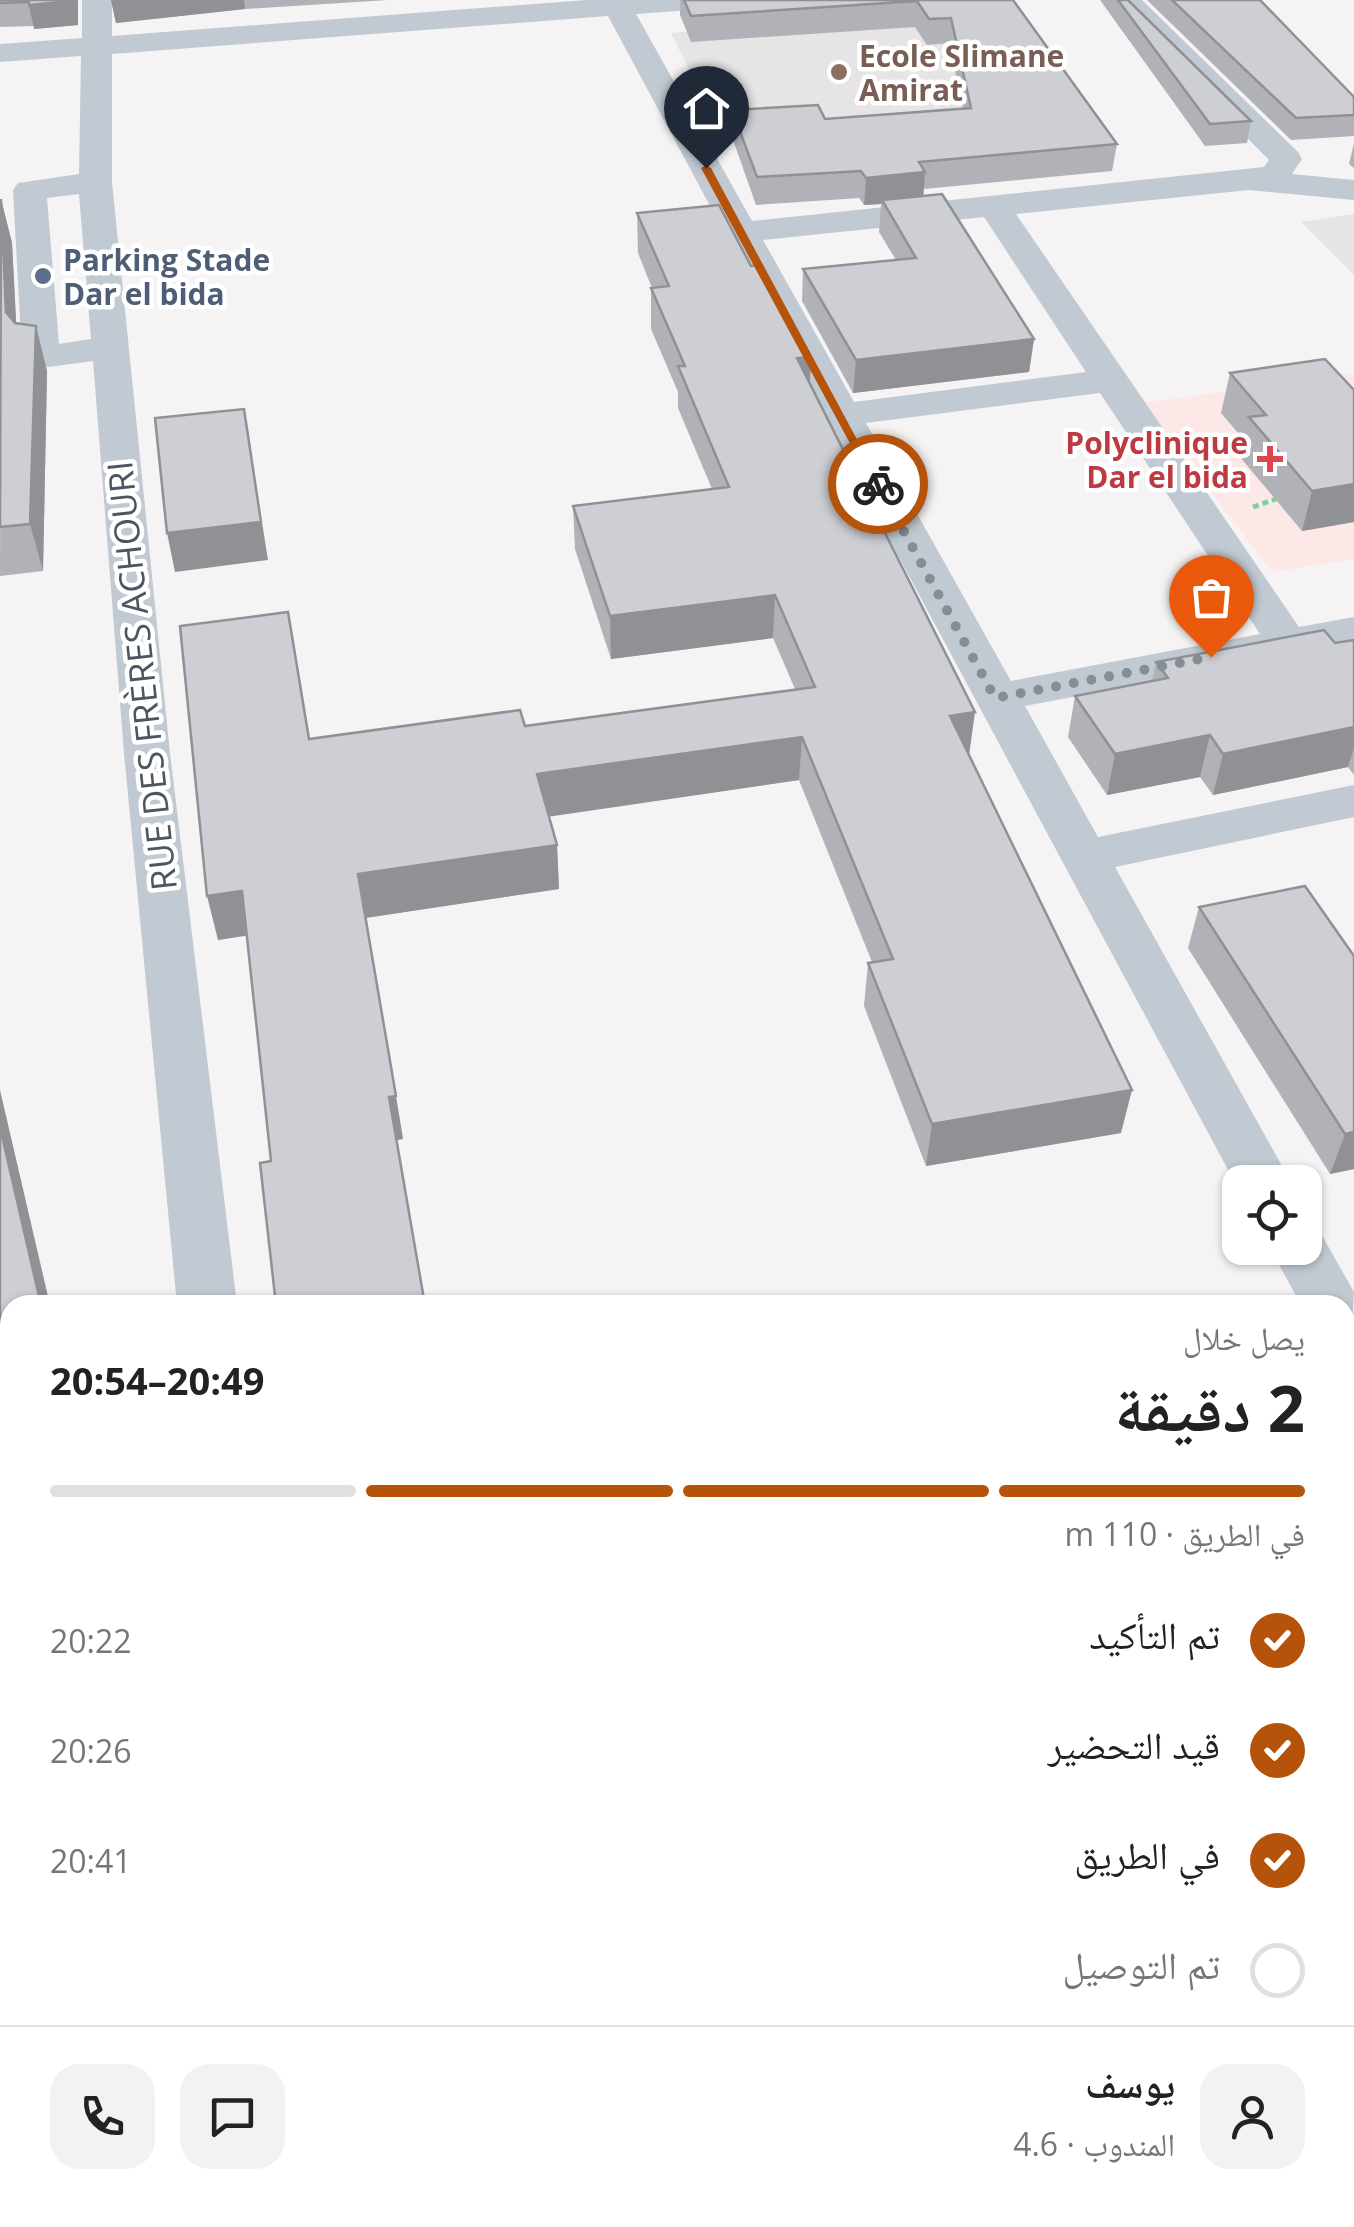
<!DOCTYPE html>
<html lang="ar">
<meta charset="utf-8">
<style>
:root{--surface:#fff;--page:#f2f2f2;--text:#222;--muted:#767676;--line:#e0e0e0;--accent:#b45309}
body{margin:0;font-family:"Open Sans","Noto Naskh Arabic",sans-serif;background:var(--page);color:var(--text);direction:rtl;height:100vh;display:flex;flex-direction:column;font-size:38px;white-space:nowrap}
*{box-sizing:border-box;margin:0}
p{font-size:32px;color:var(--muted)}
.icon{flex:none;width:55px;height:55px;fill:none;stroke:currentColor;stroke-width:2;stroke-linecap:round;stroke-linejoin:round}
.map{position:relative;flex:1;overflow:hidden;direction:ltr}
.panel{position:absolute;left:0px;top:1295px;width:1355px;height:932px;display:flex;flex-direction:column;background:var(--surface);border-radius:30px 30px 0 0;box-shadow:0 2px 8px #0004;direction:rtl}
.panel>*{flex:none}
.tools{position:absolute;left:1222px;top:1165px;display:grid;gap:20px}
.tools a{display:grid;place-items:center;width:100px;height:100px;border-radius:20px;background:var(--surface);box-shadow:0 2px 8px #0004;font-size:50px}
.pin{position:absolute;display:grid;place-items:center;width:85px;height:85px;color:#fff;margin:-102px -42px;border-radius:50% 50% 50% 0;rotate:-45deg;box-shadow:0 0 10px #0007}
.pin .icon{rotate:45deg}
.courier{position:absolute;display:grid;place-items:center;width:100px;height:100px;margin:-50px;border:8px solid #b45309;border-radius:50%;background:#fff;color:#222;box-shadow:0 2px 12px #0007}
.overview em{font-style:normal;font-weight:700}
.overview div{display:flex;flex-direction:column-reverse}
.overview{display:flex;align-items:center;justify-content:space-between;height:170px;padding:0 50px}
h1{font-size:65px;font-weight:700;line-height:75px}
.bar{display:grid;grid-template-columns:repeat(4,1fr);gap:15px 10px;align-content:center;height:120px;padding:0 50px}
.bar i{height:12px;border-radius:8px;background:var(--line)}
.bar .on{background:var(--accent)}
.bar p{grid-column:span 4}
.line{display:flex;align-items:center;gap:25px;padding:0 50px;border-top:2px solid var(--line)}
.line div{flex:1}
.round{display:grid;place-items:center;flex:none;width:105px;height:105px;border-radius:30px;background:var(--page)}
ol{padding:0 50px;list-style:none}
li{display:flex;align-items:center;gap:30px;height:110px}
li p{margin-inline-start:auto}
li .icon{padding:10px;border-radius:50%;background:var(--accent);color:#fff;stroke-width:4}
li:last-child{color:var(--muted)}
li i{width:55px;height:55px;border:5px solid var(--line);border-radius:50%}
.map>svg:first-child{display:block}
.education{fill:#e6e4e5}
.medical{fill:#fce8e6}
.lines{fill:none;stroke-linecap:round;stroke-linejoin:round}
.path{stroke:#7ad0a6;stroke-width:5;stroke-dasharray:6 4;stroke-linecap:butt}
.minor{fill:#c1cad2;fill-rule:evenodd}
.wall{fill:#b0b2b7}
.shaded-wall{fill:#909195}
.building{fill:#cdcfd5;stroke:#909195;stroke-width:2.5}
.route{fill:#b45309}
.done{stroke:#868d94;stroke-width:10;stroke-dasharray:0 18}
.education-dot{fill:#8d6e63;stroke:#fff;stroke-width:4}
.service-dot{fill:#5c6f8a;stroke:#fff;stroke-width:4}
.health-dot{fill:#e0444e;stroke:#fff;stroke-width:4}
.labels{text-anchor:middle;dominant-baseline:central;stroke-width:9;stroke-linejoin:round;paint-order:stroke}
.far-education-label{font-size:30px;font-weight:bold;fill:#785e54;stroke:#fff;text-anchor:start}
.far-service-label{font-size:30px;font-weight:bold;fill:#4e5e75;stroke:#fff;text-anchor:start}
.far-health-label{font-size:30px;font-weight:bold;fill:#be3a42;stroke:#fff;text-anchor:end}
.street-label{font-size:35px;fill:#4a5661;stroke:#fff}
</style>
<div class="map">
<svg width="1354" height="2227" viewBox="0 0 1354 2227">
<rect width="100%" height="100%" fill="#f5f3f3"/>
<g class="education">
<path d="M941,10L1016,112L724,139L671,33Z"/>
<path d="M1354,214V275L1301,222Z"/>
</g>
<path class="medical" d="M1354,374V559L1272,572L1143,403Z"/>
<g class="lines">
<path class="path" d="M1253,507L1276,499"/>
<g class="minor">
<path d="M82,0H112V36L587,0H719L714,6L704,9L636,14L752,221L1264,167L1269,160L1110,0H1142L1298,152L1302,159L1292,174L1354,180V200L1249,190L1016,214L1299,627L1354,617V643L1025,706L1098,837L1354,785V817L1115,867L1291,1182H1240V1192L608,16L112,54V182L170,753L237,1305H177L124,753L93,361L41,368L28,365L22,357L13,190L18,183L79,174L81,56L0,62V44L82,38ZM79,194L91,339L59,344L47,198ZM984,217L1086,372L854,402L763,240ZM1100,393L1260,634L1011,681L866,423Z"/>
<path d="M1305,1227L1320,1232L1354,1292L1352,1322L1345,1325V1305H1301L1270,1248H1305Z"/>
<path d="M10,1599V1661L0,1664V1602Z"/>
<path d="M10,1754V1822L0,1826V1758Z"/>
<path d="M212,2218H292L295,2227H215Z"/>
</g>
</g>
<g class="wall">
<path d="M0,0H78V25L34,29V26L0,27Z"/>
<path d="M111,0H388L245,9L116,23Z"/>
<path d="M680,0H1013L1117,144L1112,171L924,189L923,196L1034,339L1029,372L853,393L802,301L803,269L896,260L879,232L881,204L864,205L859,198L756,205L732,137V110L825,119L963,108L949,43L927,45L915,27L691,42L680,15Z"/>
<path d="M1100,0H1128L1251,121L1247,143L1205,146Z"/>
<path d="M1147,0H1260L1354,97V136L1291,140Z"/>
<path d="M1354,143V168L1349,164Z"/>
<path d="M1,199L12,243L16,323L36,326L47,371L43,571L0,576Z"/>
<path d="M637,213L751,266L811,357L810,384L969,756L1121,1133L926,1166L864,1006L868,963L872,962L799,780L549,816L557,845L559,889L365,918L403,1139L271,1161L246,935L218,940L309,739L525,726L795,689L773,638L611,659L575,549L573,506L712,489L678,408V392L651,329V288H652L638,253Z"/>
<path d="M1230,373L1354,390V522L1302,531L1240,457L1244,440L1221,413Z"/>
<path d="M1354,640V775L1348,767L1213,795L1200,777L1107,795L1068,737L1075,696L1152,681L1156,662L1335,643Z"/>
<path d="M1199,907L1354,956V1169L1330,1174L1188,948Z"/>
<path d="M1077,2218H1182L1187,2227H1081Z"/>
</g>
<g class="shaded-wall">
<path d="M78,0V25L34,29L29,5Z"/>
<path d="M111,0H244L245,9L116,23Z"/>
<path d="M925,172L923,199L882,200L881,204L864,205L866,178Z"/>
<path d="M1,199L12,243L18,357L6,312Z"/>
<path d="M36,326L47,371L43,571L30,524Z"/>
<path d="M1034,339L1029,372L853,393L856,360Z"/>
<path d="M811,357L809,398L797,358Z"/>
<path d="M244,409L268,560L175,572L167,533Z"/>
<path d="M1354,484V522L1302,531L1312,491Z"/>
<path d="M775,595L773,638L611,659L610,616Z"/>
<path d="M975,712L969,756L950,716Z"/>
<path d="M1354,727V748L1348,767L1213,795L1223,754Z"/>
<path d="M1210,735L1200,777L1107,795L1115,754Z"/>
<path d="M802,737L799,780L540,818L537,774Z"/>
<path d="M557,845L559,889L365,918L358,874Z"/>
<path d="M242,891L251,935L218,940L207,896Z"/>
<path d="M0,1090L50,1305H41L0,1127Z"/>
<path d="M1132,1090L1121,1133L926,1166L932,1124Z"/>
<path d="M396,1096L403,1139L396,1140L389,1097Z"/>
<path d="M1354,1132V1169L1330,1174L1345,1134Z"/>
<path d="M10,1500V1561L0,1564V1503Z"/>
<path d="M0,2079L10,2109V2145L0,2150Z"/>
<path d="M1014,2218H1030L1026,2224L1022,2227H999Z"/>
</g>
<g class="building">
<path d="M0,0H73V1L29,5V2L0,3Z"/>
<path d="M684,0H1013L1117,144L919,162L925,172L866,178L861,171L757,177L732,110L818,105L825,119L971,108L951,18L929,19L917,1L691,16Z"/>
<path d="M1118,0H1128L1251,121L1210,124Z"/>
<path d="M1172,0H1260L1354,97V115L1296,118Z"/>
<path d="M942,194L1034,339L856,360L803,269L916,258L882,200Z"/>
<path d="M1,199L6,312L15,323L36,326L30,524L0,527Z"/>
<path d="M719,205L751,266L761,265L811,357L797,358L975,712L950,716L1132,1090L932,1124L868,963L893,959L802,737L537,774L557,845L358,874L396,1096L389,1097L425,1305H276L260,1163L271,1161L242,891L207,896L180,626L288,612L309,739L520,710L525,726L815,687L775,595L610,616L573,506L729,487L678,366H685L651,288L669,286L637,213Z"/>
<path d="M1325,359L1354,390V484L1312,491L1249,417L1266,415L1230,373Z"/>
<path d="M244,409L261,522L167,533L155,418Z"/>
<path d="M1324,630L1335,643L1354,640V727L1223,754L1210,735L1115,754L1075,696L1168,678L1156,662Z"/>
<path d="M1305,886L1354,956V1132L1345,1134L1199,907Z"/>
<path d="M0,1127L41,1305H10V1500L0,1503Z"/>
<path d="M855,2218H1014L999,2227H839Z"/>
<path d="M1093,2218H1182L1187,2227H1097Z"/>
</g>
<path class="route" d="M706,165L711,168L882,486L872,484L701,168Z"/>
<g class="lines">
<path class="done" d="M878,484L995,698L1211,657"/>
</g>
<circle class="education-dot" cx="839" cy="72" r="10"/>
<circle class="service-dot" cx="43" cy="276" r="10"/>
<path class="health-dot" d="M1265 444h10v10h10v10h-10v10h-10v-10h-10v-10h10z"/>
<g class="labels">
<g class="far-education-label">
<text x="859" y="55">Ecole Slimane<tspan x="859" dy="34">Amirat</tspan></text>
</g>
<g class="far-service-label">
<text x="63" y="259">Parking Stade<tspan x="63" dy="34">Dar el bida</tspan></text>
</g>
<g class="far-health-label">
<text x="1248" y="442">Polyclinique<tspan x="1248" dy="34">Dar el bida</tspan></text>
</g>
<g class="street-label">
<text transform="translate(141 676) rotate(-96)">RUE DES FRÈRES ACHOURI</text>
</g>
</g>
</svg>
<div class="tools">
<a><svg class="icon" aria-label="locate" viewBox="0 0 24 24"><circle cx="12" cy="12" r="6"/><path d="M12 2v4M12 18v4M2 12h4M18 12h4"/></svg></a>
</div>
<div class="pin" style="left:1211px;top:657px;background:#ea580c"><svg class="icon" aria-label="bag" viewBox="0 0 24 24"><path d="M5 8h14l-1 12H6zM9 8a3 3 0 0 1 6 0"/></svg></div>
<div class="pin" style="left:706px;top:168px;background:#1f2937"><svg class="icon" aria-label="home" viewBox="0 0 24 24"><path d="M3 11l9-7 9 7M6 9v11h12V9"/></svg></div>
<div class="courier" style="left:878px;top:484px"><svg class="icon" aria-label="bike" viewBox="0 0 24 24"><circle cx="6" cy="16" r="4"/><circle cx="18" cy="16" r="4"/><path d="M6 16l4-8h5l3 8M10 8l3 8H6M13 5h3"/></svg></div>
<section class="panel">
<div class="overview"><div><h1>2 دقيقة</h1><p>يصل خلال</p></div><em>20:49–20:54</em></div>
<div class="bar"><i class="on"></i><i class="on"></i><i class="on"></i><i></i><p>في الطريق · 110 m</p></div>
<ol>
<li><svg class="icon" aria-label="check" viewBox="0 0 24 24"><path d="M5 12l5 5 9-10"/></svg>تم التأكيد<p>20:22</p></li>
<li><svg class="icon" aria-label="check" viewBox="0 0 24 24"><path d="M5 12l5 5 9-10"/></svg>قيد التحضير<p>20:26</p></li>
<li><svg class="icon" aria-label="check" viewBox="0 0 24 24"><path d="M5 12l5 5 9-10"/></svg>في الطريق<p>20:41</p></li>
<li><i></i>تم التوصيل</li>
</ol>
<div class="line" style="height:180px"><a class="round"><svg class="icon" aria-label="person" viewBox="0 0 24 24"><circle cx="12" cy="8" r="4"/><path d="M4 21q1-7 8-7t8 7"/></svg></a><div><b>يوسف</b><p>المندوب · 4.6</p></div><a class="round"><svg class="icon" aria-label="chat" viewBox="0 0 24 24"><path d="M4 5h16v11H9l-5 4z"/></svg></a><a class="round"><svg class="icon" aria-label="phone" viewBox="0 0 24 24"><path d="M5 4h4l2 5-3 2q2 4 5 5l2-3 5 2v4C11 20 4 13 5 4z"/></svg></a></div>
</section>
</div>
